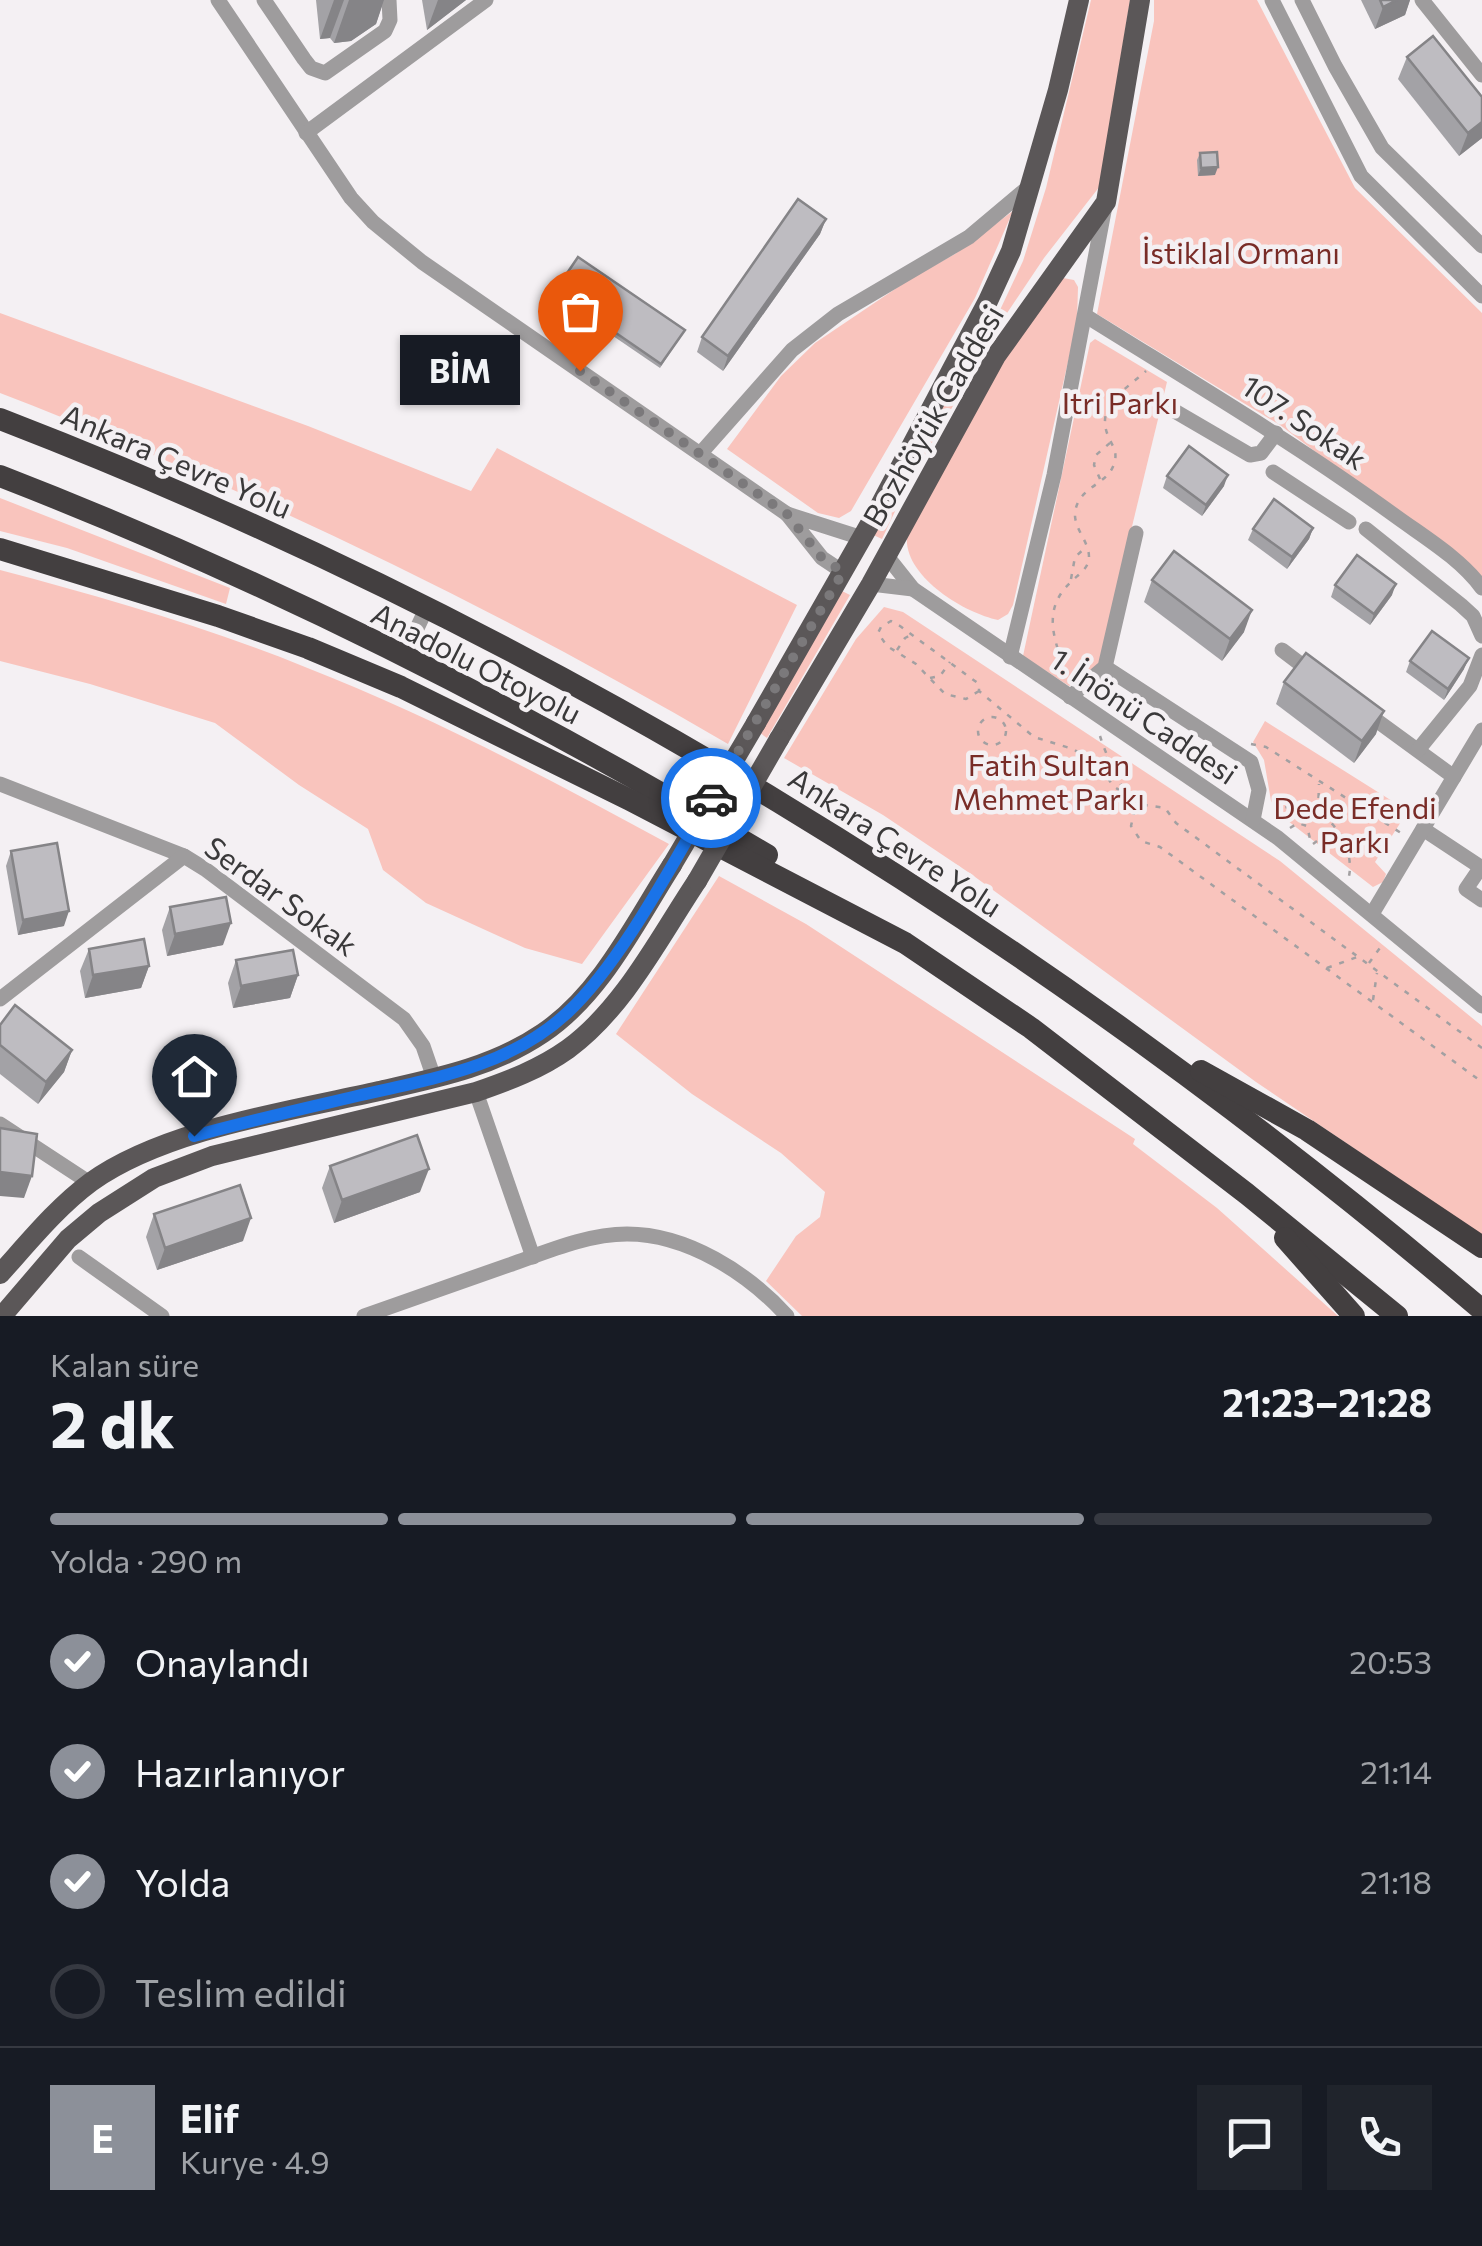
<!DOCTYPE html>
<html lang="tr">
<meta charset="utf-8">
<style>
:root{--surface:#171b24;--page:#20242c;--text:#f1f3f6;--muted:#9ea1a6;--line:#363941;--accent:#8c9099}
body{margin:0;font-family:Commissioner,sans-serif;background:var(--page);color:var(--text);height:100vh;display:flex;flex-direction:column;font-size:38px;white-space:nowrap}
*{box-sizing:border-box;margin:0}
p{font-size:32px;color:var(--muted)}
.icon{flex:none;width:55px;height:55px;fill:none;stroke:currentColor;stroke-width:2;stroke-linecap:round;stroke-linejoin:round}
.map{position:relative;height:1316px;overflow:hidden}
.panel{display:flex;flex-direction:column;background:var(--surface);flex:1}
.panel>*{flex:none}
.pin{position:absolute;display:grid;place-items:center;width:85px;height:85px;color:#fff;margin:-102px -42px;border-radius:50% 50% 50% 0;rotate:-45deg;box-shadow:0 0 10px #0007}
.pin .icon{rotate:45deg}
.courier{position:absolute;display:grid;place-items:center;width:100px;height:100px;margin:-50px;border:8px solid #1a73e8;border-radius:50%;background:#fff;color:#222;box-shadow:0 2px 12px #0007}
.bubble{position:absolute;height:70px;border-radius:0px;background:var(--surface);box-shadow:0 2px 8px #0004;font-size:32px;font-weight:700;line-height:70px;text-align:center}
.overview em{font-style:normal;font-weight:700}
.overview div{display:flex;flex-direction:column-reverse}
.overview{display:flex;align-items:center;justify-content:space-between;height:170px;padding:0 50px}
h1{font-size:65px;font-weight:700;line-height:75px}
.bar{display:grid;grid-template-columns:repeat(4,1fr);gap:15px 10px;align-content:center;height:120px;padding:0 50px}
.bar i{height:12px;border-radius:8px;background:var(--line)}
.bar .current{background:var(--accent)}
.bar p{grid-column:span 4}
.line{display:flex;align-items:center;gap:25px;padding:0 50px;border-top:2px solid var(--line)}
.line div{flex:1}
.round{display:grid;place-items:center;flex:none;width:105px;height:105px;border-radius:0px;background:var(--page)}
ol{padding:0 50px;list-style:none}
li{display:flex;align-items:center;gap:30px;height:110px}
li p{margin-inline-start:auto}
li .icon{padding:10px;border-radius:50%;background:var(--accent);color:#fff;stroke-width:4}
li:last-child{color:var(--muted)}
li i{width:55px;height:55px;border:5px solid var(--line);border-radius:50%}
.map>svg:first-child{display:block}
.green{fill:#f9c4bd}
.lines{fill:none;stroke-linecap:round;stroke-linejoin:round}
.path{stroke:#a3a0a2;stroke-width:2.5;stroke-dasharray:5 8;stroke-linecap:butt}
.minor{stroke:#9e9c9d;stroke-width:15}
.major{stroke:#5b5758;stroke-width:20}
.highway{stroke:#433f40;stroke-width:22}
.major-bridge{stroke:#5b5758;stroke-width:20}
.wall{fill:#a3a2a6}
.shaded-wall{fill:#858487}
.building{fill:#bebcc1;stroke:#858487;stroke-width:2.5}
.done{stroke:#7b797b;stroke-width:10;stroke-dasharray:0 18}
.route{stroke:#1a73e8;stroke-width:12}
.labels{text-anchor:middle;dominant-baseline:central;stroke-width:9;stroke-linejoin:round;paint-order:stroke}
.park-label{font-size:30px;fill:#792c27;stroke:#f4f0f3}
.street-label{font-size:30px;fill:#3a393a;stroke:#f4f0f3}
</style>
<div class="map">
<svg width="1482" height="1316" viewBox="0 0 1482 1316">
<rect width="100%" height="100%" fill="#f4f0f3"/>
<g class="green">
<path d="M1091,0H1130L1100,186L1044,258L1001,322L906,488L882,539L869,533L1000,310L1023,261L1046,188Z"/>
<path d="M1154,0H1257L1355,188L1482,313V580L1476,573L1280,425L1097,314L1154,21Z"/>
<path d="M1013,211L975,298L851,511L839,518L818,513L727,449L781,376L815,343L910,279L955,254Z"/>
<path d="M1063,278L1074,280L1078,287L1077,322L1013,605L1008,614L998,620C964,613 903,576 907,536L1008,350Z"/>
<path d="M0,313L308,426L471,491L497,448L797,605L728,744C495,608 252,490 0,393Z"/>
<path d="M1095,339L1167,382L1097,671L1069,686L1023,656L1090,343Z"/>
<path d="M0,498L230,588L226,604L67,548L0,531Z"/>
<path d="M0,570C103,597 206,627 305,667C431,716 551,780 669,844L582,964L525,948L426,903L383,870L368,829L299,785L215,723L90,684L0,661Z"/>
<path d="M838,589L850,595L767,738L760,733Z"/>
<path d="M884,607L903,612L1280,861L1482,1026V1235L1256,1082L971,874L883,815L784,758L856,639Z"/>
<path d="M1265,721L1408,811L1375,862L1386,874L1383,882L1373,887L1279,814L1271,801L1264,760L1253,742Z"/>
<path d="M719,876L806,924L1135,1139L1133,1144L1217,1208L1338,1316H802L766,1281L796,1236L820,1217L825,1192L781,1153L692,1094L616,1034Z"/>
</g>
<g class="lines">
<g class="path">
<path d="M1100,479L1094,465L1096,455L1111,442"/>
<path d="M1071,579L1075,557L1085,548"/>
<path d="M897,650L905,638L911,635"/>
<path d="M1066,673C1054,639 1041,609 1072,581C1079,574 1089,568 1089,557C1089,541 1074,529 1075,513C1078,485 1111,485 1115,460C1117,451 1112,445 1109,438C1094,406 1124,391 1146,371"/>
<path d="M930,678L940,676L950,662"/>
<path d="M979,691L966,699L945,694L916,664L887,646L878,633L881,627L891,621L900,626L979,684V691L1034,737L1073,749L1100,766"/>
<circle cx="992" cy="731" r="14"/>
<path d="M1100,736C1107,758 1122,791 1136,808"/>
<path d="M1251,744L1266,747L1401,833"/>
<path d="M1107,757L1100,766L1113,786L1122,792"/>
<path d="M1318,811L1319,784"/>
<path d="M1274,814C1311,785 1357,838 1349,876"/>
<path d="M1290,828L1298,823L1307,826L1311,843"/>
<path d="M1313,844L1334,828"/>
<path d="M1369,963L1382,945"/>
<path d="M1327,968L1357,957"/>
<path d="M1373,1000L1377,973"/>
<path d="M1482,1048L1176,823L1165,808L1145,805L1134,813L1131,826L1141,841L1160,847L1482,1082"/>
</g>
<g class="minor">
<path d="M218,0L351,198L373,222L422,262L787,514"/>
<path d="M264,0L304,59L311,68L325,73L385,31L390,20L389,0"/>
<path d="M1272,0L1361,176L1482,296"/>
<path d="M1302,0L1335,66L1382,148L1482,246"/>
<path d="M1422,0L1482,75"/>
<path d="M306,133L486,0"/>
<path d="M1086,316C1190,381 1295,443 1394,515C1424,537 1460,558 1482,588"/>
<path d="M1166,406L1250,455L1261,453L1276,433"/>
<path d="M700,454L792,350L838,314L969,237L1031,185"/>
<path d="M1273,472L1349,522"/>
<path d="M1366,529L1461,605L1473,616L1482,636"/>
<path d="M886,555L913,589L1278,838L1482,1006"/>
<path d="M843,572L822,558L787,514L862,538"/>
<path d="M871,584L913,589"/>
<path d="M1282,650L1315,675"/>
<path d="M404,656L427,607"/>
<path d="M1010,657L1054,475L1105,206"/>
<path d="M1105,667L1251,762L1259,790L1253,820"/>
<path d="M1070,697L1105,667L1136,533"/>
<path d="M1365,712L1454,777"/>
<path d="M1418,750L1470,686L1482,655"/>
<path d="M0,784L184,856L205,869L404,1019L423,1046L434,1078"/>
<path d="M1423,829L1482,868"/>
<path d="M1481,867L1466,889L1482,900"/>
<path d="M1372,914L1482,730"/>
<path d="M0,999L184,856"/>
<path d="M476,1092L533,1257"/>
<path d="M0,1124L90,1183"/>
<path d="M79,1257L162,1316"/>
<path d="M364,1316C412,1299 461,1282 509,1265C546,1252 587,1234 627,1234C687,1234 748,1273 787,1316"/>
</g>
<g class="major">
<path d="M756,723L875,515L988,301L1011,251L1058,90L1079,0"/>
<path d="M779,739L871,584L996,356L1106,202L1140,0"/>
<path d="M0,1274C28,1243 57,1207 91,1182C165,1129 291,1111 379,1091C437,1078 493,1067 543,1033C601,994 635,923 672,865"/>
<path d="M2,1316L68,1239L99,1213L154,1178L212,1156L476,1092C508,1081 540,1069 568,1049C624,1008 659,938 697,881"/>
</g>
<g class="highway">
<path d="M0,419C542,628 1040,934 1482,1310"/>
<path d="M0,476C266,579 522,709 767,855"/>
<path d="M0,549L218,616L308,648L401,687L630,800L905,943L1031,1028L1247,1194L1397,1316"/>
<path d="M1201,1071L1307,1130L1482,1247"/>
<path d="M1285,1238L1354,1316"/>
</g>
<g class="major-bridge">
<path d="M672,865L756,723"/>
<path d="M697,881L779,739"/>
</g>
</g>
<g class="wall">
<path d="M316,0H384L376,24L351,41L334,43L330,38L320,39Z"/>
<path d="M422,0H466L427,30Z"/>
<path d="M1361,0H1410L1405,15L1375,29Z"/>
<path d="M1407,57L1482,97V138L1459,156L1398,79Z"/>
<path d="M1200,153L1215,175L1198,176L1197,160Z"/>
<path d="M826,219L820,234L723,371L697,352L702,337Z"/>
<path d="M555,291L685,330L660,368L553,295Z"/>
<path d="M1167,476L1224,486L1202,516L1163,488Z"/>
<path d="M1313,528L1309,539L1287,569L1248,540L1253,529Z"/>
<path d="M1152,580L1244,632L1222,661L1144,602Z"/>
<path d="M1335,585L1392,595L1370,625L1331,597Z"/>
<path d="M1410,661L1464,669L1444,700L1406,672Z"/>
<path d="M1284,682L1376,734L1354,763L1276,704Z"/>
<path d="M11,851L64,926L18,935L6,866Z"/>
<path d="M170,907L223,945L167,956L162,930Z"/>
<path d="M89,949L149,966L141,988L85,998L80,971Z"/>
<path d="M236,960L298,975L290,998L233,1008L228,983Z"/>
<path d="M0,1025L72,1050L64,1072L38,1104L0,1074Z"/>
<path d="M330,1166L420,1192L334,1223L322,1188Z"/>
<path d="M154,1214L243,1241L157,1270L146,1237Z"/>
</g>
<g class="shaded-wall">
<path d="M334,0H344L330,38L320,39Z"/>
<path d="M349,0H384L376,24L351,41L334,43Z"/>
<path d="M438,0H466L427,30Z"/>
<path d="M1397,0H1410L1405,15L1375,29L1383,7Z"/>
<path d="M1482,122V138L1459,156L1468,133Z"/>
<path d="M1218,167L1215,175L1198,176L1201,168Z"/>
<path d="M826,219L820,234L723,371L728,356Z"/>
<path d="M1228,475L1224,486L1202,516L1206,505Z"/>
<path d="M1313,528L1309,539L1287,569L1292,557Z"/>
<path d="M1396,584L1392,595L1370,625L1374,614Z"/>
<path d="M1252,610L1244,632L1222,661L1230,639Z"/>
<path d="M1469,658L1464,669L1444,700L1448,689Z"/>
<path d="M1384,711L1376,734L1354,763L1362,741Z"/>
<path d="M69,911L64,926L18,935L23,920Z"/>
<path d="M231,923L223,945L167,956L175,934Z"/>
<path d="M149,966L141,988L85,998L93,975Z"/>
<path d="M298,975L290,998L233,1008L241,986Z"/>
<path d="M72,1050L64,1072L38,1104L46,1082Z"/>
<path d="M429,1169L420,1192L334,1223L342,1200Z"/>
<path d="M0,1172L32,1176L24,1198L0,1196Z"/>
<path d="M251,1218L243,1241L157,1270L165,1248Z"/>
</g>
<g class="building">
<path d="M1380,0H1397L1383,7Z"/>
<path d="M1433,36L1482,97V122L1468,133L1407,57Z"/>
<path d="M1217,152L1218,167L1201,168L1200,153Z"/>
<path d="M798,199L826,219L728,356L702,337Z"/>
<path d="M578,257L685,330L661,364L555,291Z"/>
<path d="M1189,446L1228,475L1206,505L1167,476Z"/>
<path d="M1274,499L1313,528L1292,557L1253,529Z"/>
<path d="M1174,551L1252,610L1230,639L1152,580Z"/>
<path d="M1357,555L1396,584L1374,614L1335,585Z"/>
<path d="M1432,631L1469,658L1448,689L1410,661Z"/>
<path d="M1306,653L1384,711L1362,741L1284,682Z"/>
<path d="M57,843L69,911L23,920L11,851Z"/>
<path d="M226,897L231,923L175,934L170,907Z"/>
<path d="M144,939L149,966L93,975L89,949Z"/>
<path d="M293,950L298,975L241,986L236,960Z"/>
<path d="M15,1005L72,1050L46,1082L0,1045V1025Z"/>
<path d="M0,1128L37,1134L32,1176L0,1172Z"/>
<path d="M417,1135L429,1169L342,1200L330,1166Z"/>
<path d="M240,1185L251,1218L165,1248L154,1214Z"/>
</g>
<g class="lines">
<path class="done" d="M580,371L787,514L822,558L843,572L711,798"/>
<path class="route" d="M194,1136C248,1121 302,1109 357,1096C431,1079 509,1067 567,1013C621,963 673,863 711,798"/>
</g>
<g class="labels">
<g class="park-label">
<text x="1241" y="251">İstiklal Ormanı</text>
<text x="1120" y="401">Itri Parkı</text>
<text x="1049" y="763">Fatih Sultan<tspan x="1049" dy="34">Mehmet Parkı</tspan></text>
<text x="1355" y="806">Dede Efendi<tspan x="1355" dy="34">Parkı</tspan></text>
</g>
<g class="street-label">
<text transform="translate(932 415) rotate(-60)">Bozhöyük Caddesi</text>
<text transform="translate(1305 421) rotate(34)">107. Sokak</text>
<text transform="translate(177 460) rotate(23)">Ankara Çevre Yolu</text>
<text transform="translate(477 662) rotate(27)">Anadolu Otoyolu</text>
<text transform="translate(1145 715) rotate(34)">1. İnönü Caddesi</text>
<text transform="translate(896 841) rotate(33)">Ankara Çevre Yolu</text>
<text transform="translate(282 895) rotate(36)">Serdar Sokak</text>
</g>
</g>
</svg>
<div class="pin" style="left:580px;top:371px;background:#ea580c"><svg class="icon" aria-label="bag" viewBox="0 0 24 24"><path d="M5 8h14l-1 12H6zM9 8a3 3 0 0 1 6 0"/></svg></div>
<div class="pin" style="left:194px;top:1136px;background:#1f2937"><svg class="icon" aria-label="home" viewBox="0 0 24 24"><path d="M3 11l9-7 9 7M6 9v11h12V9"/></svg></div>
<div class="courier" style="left:711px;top:798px"><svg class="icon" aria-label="car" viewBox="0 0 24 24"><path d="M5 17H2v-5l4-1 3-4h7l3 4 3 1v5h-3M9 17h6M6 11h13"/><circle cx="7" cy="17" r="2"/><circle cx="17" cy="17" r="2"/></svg></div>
<div class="bubble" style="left:400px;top:335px;width:120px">BİM</div>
</div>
<section class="panel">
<div class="overview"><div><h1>2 dk</h1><p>Kalan süre</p></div><em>21:23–21:28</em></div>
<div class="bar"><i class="current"></i><i class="current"></i><i class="current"></i><i></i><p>Yolda · 290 m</p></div>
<ol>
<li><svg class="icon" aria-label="check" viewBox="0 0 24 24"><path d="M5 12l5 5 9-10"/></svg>Onaylandı<p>20:53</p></li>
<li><svg class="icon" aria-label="check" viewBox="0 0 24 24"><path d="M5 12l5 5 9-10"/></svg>Hazırlanıyor<p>21:14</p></li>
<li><svg class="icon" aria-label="check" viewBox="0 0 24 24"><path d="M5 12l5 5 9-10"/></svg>Yolda<p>21:18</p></li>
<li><i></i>Teslim edildi</li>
</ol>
<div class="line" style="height:180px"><b class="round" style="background:var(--accent);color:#fff">E</b><div><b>Elif</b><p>Kurye · 4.9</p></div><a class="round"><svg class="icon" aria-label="chat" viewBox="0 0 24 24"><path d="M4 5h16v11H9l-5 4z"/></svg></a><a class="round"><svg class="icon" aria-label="phone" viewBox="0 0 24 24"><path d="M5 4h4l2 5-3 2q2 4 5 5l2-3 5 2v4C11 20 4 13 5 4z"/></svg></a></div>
</section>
